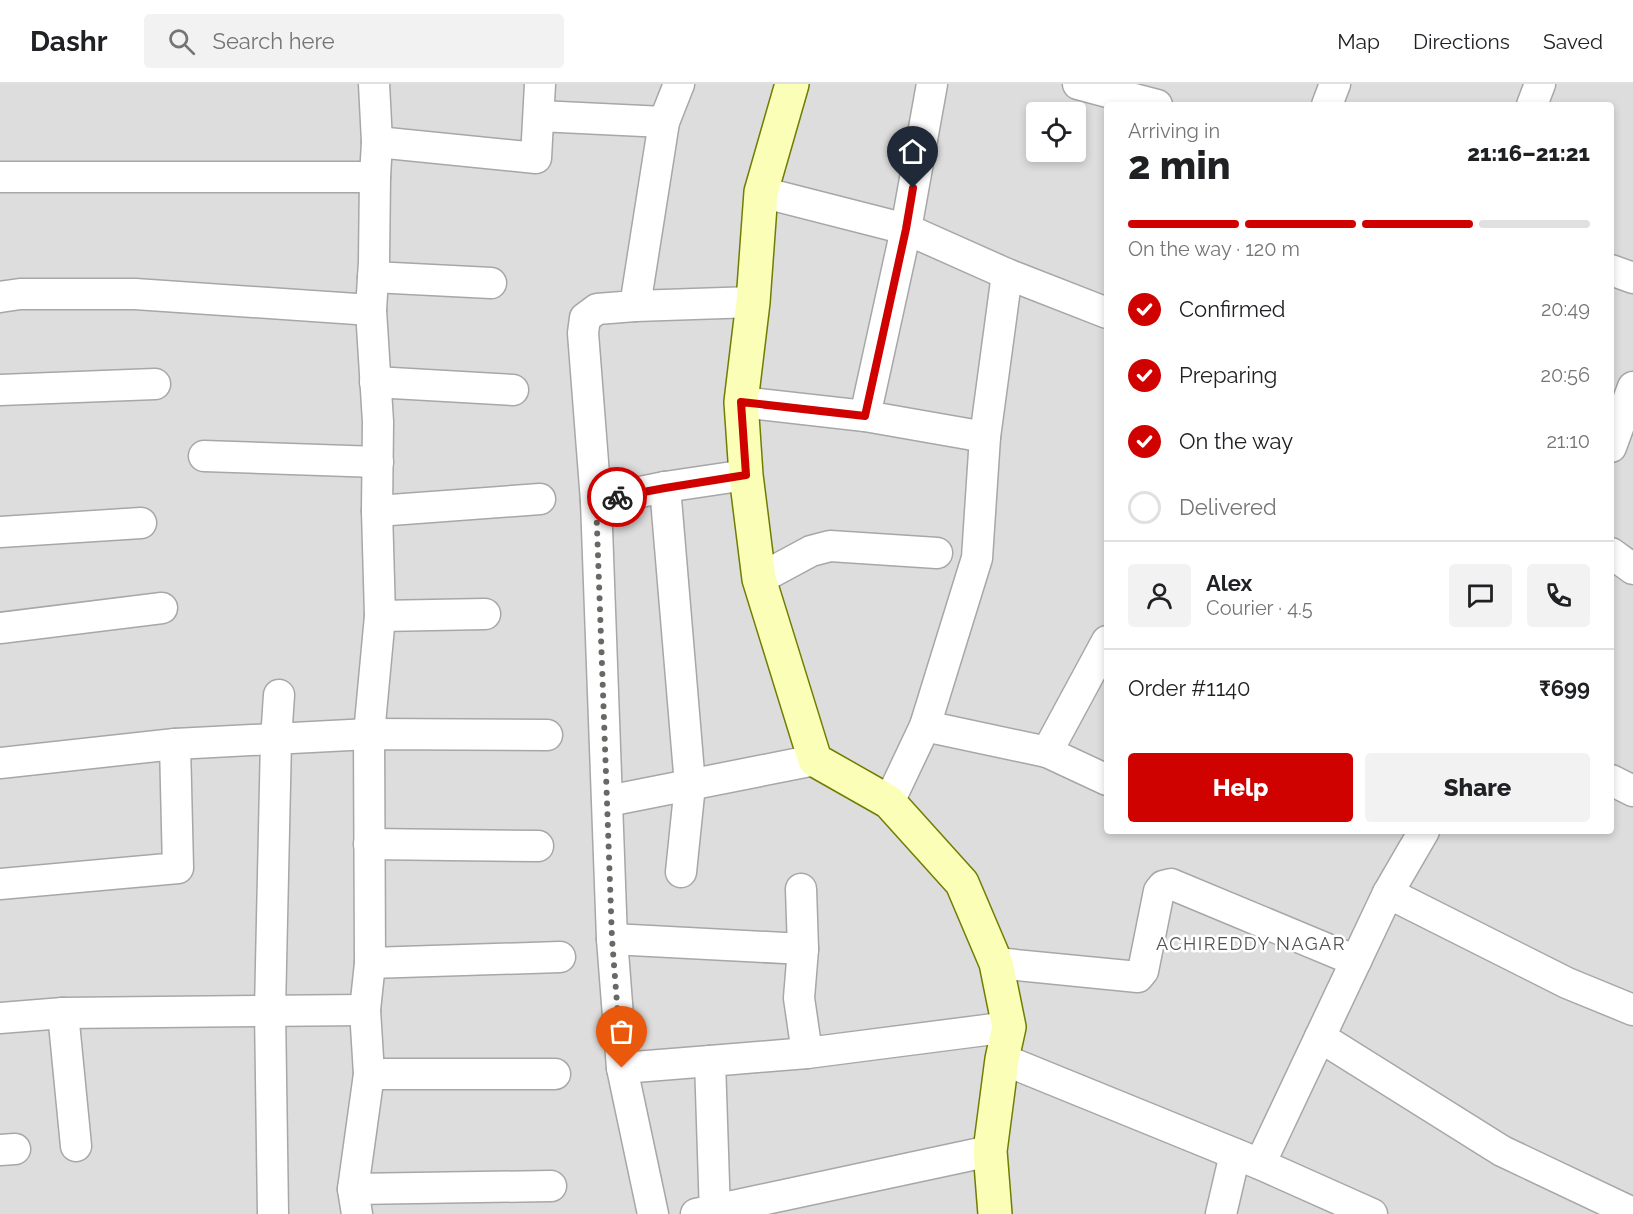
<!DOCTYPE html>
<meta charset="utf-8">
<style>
:root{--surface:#fff;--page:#f2f2f2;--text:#202124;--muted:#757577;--line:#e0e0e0;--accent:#cf0200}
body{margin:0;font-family:Raleway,sans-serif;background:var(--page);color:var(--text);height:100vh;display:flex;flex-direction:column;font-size:22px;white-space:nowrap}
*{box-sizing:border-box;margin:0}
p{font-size:20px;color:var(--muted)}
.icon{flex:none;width:33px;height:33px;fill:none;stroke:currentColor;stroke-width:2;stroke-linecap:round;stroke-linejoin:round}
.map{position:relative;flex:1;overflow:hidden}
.sheet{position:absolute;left:1104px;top:18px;width:510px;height:732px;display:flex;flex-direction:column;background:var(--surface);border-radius:6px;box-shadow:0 3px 9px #0003}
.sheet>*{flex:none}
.tools{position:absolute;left:1026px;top:18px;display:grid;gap:12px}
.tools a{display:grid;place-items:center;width:60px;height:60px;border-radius:6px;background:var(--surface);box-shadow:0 3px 9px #0003;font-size:30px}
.pin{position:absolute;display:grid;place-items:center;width:51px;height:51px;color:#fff;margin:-62px -26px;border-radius:50% 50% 50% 0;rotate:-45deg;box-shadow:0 0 6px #0007}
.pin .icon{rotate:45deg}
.courier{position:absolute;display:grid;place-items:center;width:60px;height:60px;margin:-30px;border:4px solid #cf0200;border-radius:50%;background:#fff;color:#222;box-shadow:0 2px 8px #0007}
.head em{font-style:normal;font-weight:800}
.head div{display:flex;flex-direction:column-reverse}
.head{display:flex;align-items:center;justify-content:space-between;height:102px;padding:0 24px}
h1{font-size:39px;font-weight:800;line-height:45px}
.bar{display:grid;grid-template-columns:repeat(4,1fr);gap:9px 6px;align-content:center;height:72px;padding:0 24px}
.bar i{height:8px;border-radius:4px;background:var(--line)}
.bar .selected{background:var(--accent)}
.bar p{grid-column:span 4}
.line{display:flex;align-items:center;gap:15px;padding:0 24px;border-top:2px solid var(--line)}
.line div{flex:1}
.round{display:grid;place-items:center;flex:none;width:63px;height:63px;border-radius:6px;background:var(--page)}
ol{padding:0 24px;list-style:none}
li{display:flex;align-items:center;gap:18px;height:66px}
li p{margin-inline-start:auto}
li .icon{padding:6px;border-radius:50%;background:var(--accent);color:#fff;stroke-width:4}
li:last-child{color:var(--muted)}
li i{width:33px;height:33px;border:3px solid var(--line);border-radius:50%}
.cta{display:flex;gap:12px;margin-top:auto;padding:12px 24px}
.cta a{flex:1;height:69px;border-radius:6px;background:var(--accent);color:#fff;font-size:24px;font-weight:800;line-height:69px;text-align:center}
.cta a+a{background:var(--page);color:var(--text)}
header{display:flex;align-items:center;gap:36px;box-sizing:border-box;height:84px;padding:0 30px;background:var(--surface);border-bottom:2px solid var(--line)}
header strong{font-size:28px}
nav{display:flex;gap:33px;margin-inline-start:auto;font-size:21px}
.search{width:420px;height:54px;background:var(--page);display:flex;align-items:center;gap:15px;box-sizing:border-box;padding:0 21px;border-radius:6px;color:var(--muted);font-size:22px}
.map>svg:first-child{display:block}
.residential{fill:#dedddd;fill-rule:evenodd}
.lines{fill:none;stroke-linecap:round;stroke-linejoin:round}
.street-casing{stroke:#a7a7a7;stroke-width:33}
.secondary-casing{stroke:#6f7d00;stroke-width:36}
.street{stroke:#fff;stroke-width:30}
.secondary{stroke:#fafeb6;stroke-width:33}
.done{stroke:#696865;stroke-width:6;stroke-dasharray:0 10.8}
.route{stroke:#cf0200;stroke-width:8}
.labels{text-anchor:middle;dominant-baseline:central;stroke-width:5;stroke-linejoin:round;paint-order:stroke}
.neighbourhood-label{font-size:18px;letter-spacing:1.5px;fill:#535353;stroke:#fff}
</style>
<header>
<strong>Dashr</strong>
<div class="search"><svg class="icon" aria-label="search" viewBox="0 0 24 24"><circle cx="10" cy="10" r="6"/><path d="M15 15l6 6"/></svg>Search here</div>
<nav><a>Map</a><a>Directions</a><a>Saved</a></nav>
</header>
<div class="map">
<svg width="1633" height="1130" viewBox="0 0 1633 1130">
<rect width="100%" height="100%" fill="#f1ede5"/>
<path class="residential" d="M0,0H1633V1130H0ZM1107,21H1611V747H1107ZM1036,28H1076V68H1036Z"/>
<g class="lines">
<g class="street-casing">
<g id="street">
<path d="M1078,0L1115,10L1119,0"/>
<path d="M1115,10L1157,21"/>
<path d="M1327,21L1335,0"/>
<path d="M1532,21L1540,0"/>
<path d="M539,32L664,38"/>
<path d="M377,58L536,74L540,0"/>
<path d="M0,93H375"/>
<path d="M761,108L906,145L1007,190L1107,229"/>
<path d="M1611,186L1633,194"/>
<path d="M1007,190L985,353L977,474L925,642L1047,668L1107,696"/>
<path d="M373,193L491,199"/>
<path d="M0,213L20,210H135L371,226"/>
<path d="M635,222L753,218"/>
<path d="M375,298L513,306"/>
<path d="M0,306L155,300"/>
<path d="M741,318L865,332L985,353"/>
<path d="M865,332L906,145L932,0"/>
<path d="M1611,363L1633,303"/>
<path d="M204,372L378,378"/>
<path d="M665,403L690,701L681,788"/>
<path d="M596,417L665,403L746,391"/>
<path d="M377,427L540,415"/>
<path d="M0,448L141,439"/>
<path d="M1611,469L1633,485"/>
<path d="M759,495L811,467L830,462L937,469"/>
<path d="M380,532L485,530"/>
<path d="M0,544L162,524"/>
<path d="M1047,668L1107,557"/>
<path d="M0,679L175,660L369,650L547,651"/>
<path d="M1611,696L1633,707"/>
<path d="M608,717L815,676"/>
<path d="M889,718L925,642"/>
<path d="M369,760L538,762"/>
<path d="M0,800L178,784L175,660"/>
<path d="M801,805L803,865L799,914L807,969"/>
<path d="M1388,809L1567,899L1633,926"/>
<path d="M612,855L803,865"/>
<path d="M370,879L560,873"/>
<path d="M996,879L1138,893L1143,887L1159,807L1163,802L1171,800L1356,877"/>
<path d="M63,929L76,1062"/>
<path d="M0,934L63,929L365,926"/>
<path d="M1320,953L1502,1067L1633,1129"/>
<path d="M1002,975L1260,1080L1372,1130"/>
<path d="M622,984L710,977"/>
<path d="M369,990H555"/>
<path d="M0,1066L15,1065"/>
<path d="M1260,1080L1388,809L1424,747"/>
<path d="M353,1105L551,1102"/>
<path d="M273,1130L270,926L276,656L279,611"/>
<path d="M357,1130L353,1105L369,990L365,926L370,879L369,650L380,532L377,427L378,338L371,226L374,178L375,93L377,58L374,0"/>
<path d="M653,1130L622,984L612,855L596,417L583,249L585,234L597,225L635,222L664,38L679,0"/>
<path d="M696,1130L990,1067"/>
<path d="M715,1130L710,977L807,969L1009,943"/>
<path d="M1221,1130L1235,1070"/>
</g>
</g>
<g class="secondary-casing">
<path id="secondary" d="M792,0L761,108L753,218L741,318L746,391L759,495L815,676L889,718L962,799L996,879L1009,943L1002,975L990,1067L995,1130"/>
</g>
<use href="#street" class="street"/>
<use href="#secondary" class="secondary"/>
</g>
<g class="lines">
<path class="done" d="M617,413L596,417L612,855L622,984"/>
<path class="route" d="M617,413L665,404L746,391L741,318L865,332L906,145L913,104"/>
</g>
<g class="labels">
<g class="neighbourhood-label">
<text x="1251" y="859">ACHIREDDY NAGAR</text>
</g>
</g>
</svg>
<div class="tools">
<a><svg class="icon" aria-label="locate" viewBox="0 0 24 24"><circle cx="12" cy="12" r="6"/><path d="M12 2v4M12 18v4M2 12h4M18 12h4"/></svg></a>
</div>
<div class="pin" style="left:622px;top:984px;background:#ea580c"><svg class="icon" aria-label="bag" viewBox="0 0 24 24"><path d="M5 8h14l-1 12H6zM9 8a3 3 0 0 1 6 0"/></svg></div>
<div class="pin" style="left:913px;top:104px;background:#1f2937"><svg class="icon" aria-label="home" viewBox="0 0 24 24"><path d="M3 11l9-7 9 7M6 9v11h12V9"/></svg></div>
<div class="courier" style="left:617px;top:413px"><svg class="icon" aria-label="bike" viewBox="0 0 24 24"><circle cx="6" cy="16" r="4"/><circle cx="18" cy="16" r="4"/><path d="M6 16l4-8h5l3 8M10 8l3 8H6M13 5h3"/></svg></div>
<section class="sheet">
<div class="head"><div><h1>2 min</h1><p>Arriving in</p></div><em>21:16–21:21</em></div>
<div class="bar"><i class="selected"></i><i class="selected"></i><i class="selected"></i><i></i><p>On the way · 120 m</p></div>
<ol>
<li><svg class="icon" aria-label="check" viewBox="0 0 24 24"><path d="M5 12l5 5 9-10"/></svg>Confirmed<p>20:49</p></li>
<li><svg class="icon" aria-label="check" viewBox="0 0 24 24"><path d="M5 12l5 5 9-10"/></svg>Preparing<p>20:56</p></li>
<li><svg class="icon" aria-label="check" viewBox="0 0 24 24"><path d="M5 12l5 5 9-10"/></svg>On the way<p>21:10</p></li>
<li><i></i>Delivered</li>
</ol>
<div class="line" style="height:108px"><a class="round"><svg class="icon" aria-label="person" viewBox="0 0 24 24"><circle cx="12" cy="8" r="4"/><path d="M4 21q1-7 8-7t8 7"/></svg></a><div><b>Alex</b><p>Courier · 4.5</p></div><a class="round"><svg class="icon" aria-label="chat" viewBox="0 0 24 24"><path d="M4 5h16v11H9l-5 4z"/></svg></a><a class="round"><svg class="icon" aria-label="phone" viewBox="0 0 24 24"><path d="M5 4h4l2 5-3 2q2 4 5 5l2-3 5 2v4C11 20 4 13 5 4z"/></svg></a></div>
<div class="line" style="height:78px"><div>Order #1140</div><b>₹699</b></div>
<div class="cta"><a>Help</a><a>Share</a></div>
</section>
</div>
